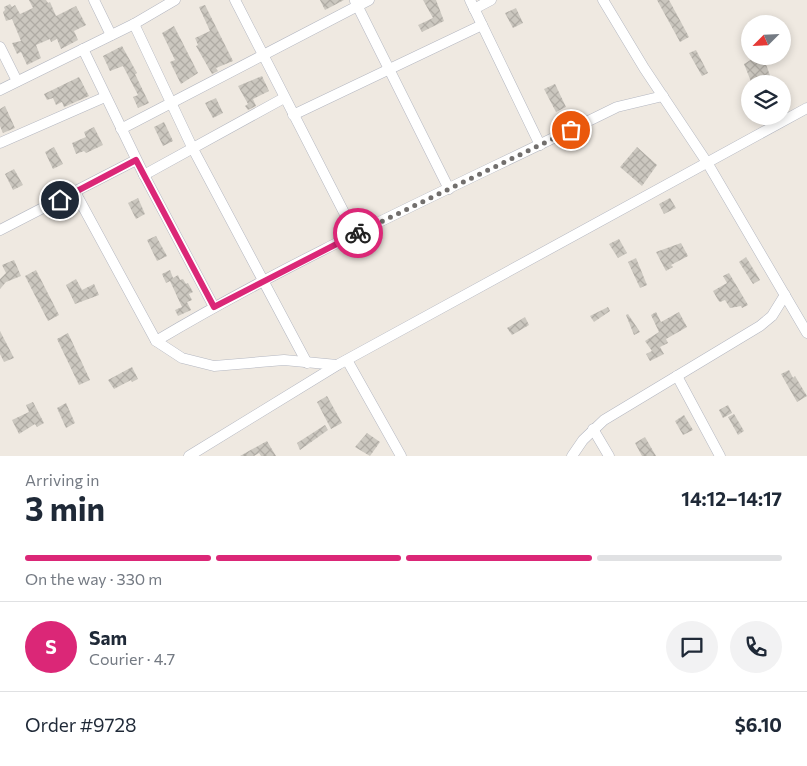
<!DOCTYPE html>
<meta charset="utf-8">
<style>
:root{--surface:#fff;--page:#f2f2f3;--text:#1f2937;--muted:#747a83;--line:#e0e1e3;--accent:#db2777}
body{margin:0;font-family:Commissioner,sans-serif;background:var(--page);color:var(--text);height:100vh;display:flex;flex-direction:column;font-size:19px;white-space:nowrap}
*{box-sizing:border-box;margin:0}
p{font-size:16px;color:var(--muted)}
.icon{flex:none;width:28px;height:28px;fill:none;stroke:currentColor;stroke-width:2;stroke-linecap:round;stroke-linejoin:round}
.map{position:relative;height:456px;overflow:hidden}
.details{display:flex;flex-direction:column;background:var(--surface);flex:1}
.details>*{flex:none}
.needle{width:32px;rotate:246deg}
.tools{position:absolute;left:741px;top:15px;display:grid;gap:10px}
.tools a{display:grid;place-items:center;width:50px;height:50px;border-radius:50%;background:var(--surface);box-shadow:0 2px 8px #0003;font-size:25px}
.pin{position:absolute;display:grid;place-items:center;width:42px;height:42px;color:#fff;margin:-21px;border:2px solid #fff;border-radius:50%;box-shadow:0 1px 5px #0007}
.courier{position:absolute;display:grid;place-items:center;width:50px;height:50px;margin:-25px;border:4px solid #db2777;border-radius:50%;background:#fff;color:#222;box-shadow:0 1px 6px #0007}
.summary em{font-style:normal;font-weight:700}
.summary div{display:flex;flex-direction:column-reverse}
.summary{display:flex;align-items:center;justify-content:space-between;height:85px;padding:0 25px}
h1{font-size:32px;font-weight:700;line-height:38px}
.bar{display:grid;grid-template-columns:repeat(4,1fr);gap:8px 5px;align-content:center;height:60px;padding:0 25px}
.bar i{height:6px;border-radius:4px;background:var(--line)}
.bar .selected{background:var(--accent)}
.bar p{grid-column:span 4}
.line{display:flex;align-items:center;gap:12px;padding:0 25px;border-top:1px solid var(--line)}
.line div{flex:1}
.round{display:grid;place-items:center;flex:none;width:52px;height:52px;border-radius:26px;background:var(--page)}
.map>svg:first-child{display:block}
.building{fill:url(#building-cross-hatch)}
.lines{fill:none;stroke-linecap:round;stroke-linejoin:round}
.minor-casing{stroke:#b4b7c1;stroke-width:11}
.minor{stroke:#fff;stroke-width:10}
.done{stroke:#726f6d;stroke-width:5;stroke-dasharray:0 9}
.route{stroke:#db2777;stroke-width:6}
</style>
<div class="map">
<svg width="807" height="456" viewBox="0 0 807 456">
<defs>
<pattern id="building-cross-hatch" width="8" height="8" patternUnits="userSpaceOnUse" patternTransform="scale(1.25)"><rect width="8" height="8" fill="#cbc7bf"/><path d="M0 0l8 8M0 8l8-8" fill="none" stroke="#afaba4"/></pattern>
</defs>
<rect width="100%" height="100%" fill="#efe9e1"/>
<g class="building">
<path d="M29,0H46L48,3L50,2L56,16L76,6L86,25L74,31L78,40L61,49L57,39L51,42L50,39L36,45L41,58L27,65L21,52L17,54L12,43L21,41L12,19L6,21L3,12L5,10L4,7L10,4L12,7L15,5L20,14L33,8Z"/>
<path d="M320,0H344L325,10Z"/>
<path d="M423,0H436L444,21L422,32L418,25L433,18Z"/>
<path d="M657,0H669L689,37L680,42Z"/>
<path d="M205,5L233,61L216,68L218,71L212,74L196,46L198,45L195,38L210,31L199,7Z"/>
<path d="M516,8L523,23L513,28L505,13Z"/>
<path d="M174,26L198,73L181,84L170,62L175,60L162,33Z"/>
<path d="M122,46L137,73L135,74L149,103L138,108L133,97L138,95L123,66L110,71L103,56Z"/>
<path d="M696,50L708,73L702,76L689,53Z"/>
<path d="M757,56H763L773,84H752L744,64Z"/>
<path d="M262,76L269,91L253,99L256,106L248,110L245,106L248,104L238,86Z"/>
<path d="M79,77L89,96L64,107L62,102L56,105L53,98L47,100L44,94Z"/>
<path d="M555,84L566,107L556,112L544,89Z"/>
<path d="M216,98L223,113L213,118L205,103Z"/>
<path d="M5,106L15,128L3,133L0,126V109Z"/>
<path d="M164,122L173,141L163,146L154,127Z"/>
<path d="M94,127L103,145L86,153L84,151L76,154L72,143L86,137L84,132Z"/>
<path d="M54,147L63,164L53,169L45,152Z"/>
<path d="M637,147L657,165L642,186L620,167Z"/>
<path d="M14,169L23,185L13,190L5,174Z"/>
<path d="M138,198L145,214L136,219L128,203Z"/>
<path d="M670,198L676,208L664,214L659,204Z"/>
<path d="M156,236L167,256L157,261L147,240Z"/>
<path d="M619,239L627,253L618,258L609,244Z"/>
<path d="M681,243L688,256L671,265L673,267L666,271L656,252Z"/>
<path d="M746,257L760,280L753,284L739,262Z"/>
<path d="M636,258L647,285L640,288L628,262Z"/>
<path d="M14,260L21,276L6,282L0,289V279L6,273L2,265Z"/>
<path d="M36,270L59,315L48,321L25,276Z"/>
<path d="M170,270L173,278L178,275L180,280L183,279L186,284L188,283L193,292L189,294L192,300L187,302L191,310L178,316L175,310L182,307L170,281L166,283L162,274Z"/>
<path d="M729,273L748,305L742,308L741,306L730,308L725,300L720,302L718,300L713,291L727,283L723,276Z"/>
<path d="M76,279L82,290L94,284L99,295L75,304L66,285Z"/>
<path d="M608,307L610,311L594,322L590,316Z"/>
<path d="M656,312L661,322L679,312L687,327L666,339L668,343L660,347L664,354L650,361L646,354L652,351L645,341L659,332L651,315Z"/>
<path d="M628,314L640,332L634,335L626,315Z"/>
<path d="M525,317L529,325L512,335L507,328Z"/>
<path d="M0,331L14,358L4,362L0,354Z"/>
<path d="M68,333L90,380L79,385L57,339Z"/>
<path d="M132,367L138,379L132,382L131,380L114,389L108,380Z"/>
<path d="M789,370L793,378L795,376L807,396L797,402L781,374Z"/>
<path d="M327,396L342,423L331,429L317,402Z"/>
<path d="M33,402L44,423L37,427L35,424L19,434L12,420L29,412L26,405Z"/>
<path d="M66,403L75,423L66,428L57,408Z"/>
<path d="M728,405L732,413L723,418L719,410Z"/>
<path d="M734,414L744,431L738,435L728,417Z"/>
<path d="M684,415L693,430L683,435L675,421Z"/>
<path d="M325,425L328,430L300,450L297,443Z"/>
<path d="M367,433L380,442L370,456L355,447Z"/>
<path d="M645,437L656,456H642L635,443Z"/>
<path d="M267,441L276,456H261L259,453L254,456H240Z"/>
</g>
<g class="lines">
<g class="minor-casing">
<g id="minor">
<path d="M94,0L111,35"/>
<path d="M235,0L355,234"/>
<path d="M470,0L540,145"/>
<path d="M603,0L644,68L708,164L807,333"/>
<path d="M355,1L449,189"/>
<path d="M474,9L491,0"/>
<path d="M134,24L192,147L307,363"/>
<path d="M0,47L17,81"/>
<path d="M83,49L144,175L214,307"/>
<path d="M0,90L134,24L175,0"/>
<path d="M293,115L482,25"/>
<path d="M121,129L369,0"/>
<path d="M0,143L105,97"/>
<path d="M144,175L284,98"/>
<path d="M75,192L156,341L182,358L214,366L284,360L337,365"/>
<path d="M0,230L136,160"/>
<path d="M156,341C304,253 463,183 617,107L663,96"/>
<path d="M347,360L401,456"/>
<path d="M677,376L720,456"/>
<path d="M593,429L609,456"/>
<path d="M189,456L339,364L807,108"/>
<path d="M572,456L583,440L604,420L760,326L772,316L785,295"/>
</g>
</g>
<use href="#minor" class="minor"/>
</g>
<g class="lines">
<path class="done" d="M358,233L571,130"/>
<path class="route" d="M60,200L136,160L214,307L358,233"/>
</g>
</svg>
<div class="tools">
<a><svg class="needle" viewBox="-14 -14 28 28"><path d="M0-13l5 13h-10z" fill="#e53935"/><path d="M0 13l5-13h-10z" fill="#747a83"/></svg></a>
<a><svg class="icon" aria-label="layers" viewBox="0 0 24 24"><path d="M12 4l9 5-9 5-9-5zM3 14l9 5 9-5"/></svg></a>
</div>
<div class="pin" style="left:571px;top:130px;background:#ea580c"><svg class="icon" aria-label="bag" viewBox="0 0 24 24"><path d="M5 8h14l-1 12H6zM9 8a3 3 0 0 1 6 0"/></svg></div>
<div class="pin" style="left:60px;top:200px;background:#1f2937"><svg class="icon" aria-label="home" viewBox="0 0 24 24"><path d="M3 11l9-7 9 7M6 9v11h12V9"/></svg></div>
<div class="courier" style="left:358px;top:233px"><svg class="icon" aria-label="bike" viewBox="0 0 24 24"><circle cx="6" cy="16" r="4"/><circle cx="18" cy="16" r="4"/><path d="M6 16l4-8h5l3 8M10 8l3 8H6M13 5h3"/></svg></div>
</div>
<section class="details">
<div class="summary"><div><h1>3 min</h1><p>Arriving in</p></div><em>14:12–14:17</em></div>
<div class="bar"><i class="selected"></i><i class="selected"></i><i class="selected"></i><i></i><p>On the way · 330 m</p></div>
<div class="line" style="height:90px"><b class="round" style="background:var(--accent);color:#fff">S</b><div><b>Sam</b><p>Courier · 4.7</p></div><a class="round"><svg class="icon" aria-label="chat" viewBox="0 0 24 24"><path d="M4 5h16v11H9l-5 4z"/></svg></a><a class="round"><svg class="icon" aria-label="phone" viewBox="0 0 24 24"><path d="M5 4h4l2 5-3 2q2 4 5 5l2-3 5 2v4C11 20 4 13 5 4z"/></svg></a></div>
<div class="line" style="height:65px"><div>Order #9728</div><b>$6.10</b></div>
</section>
